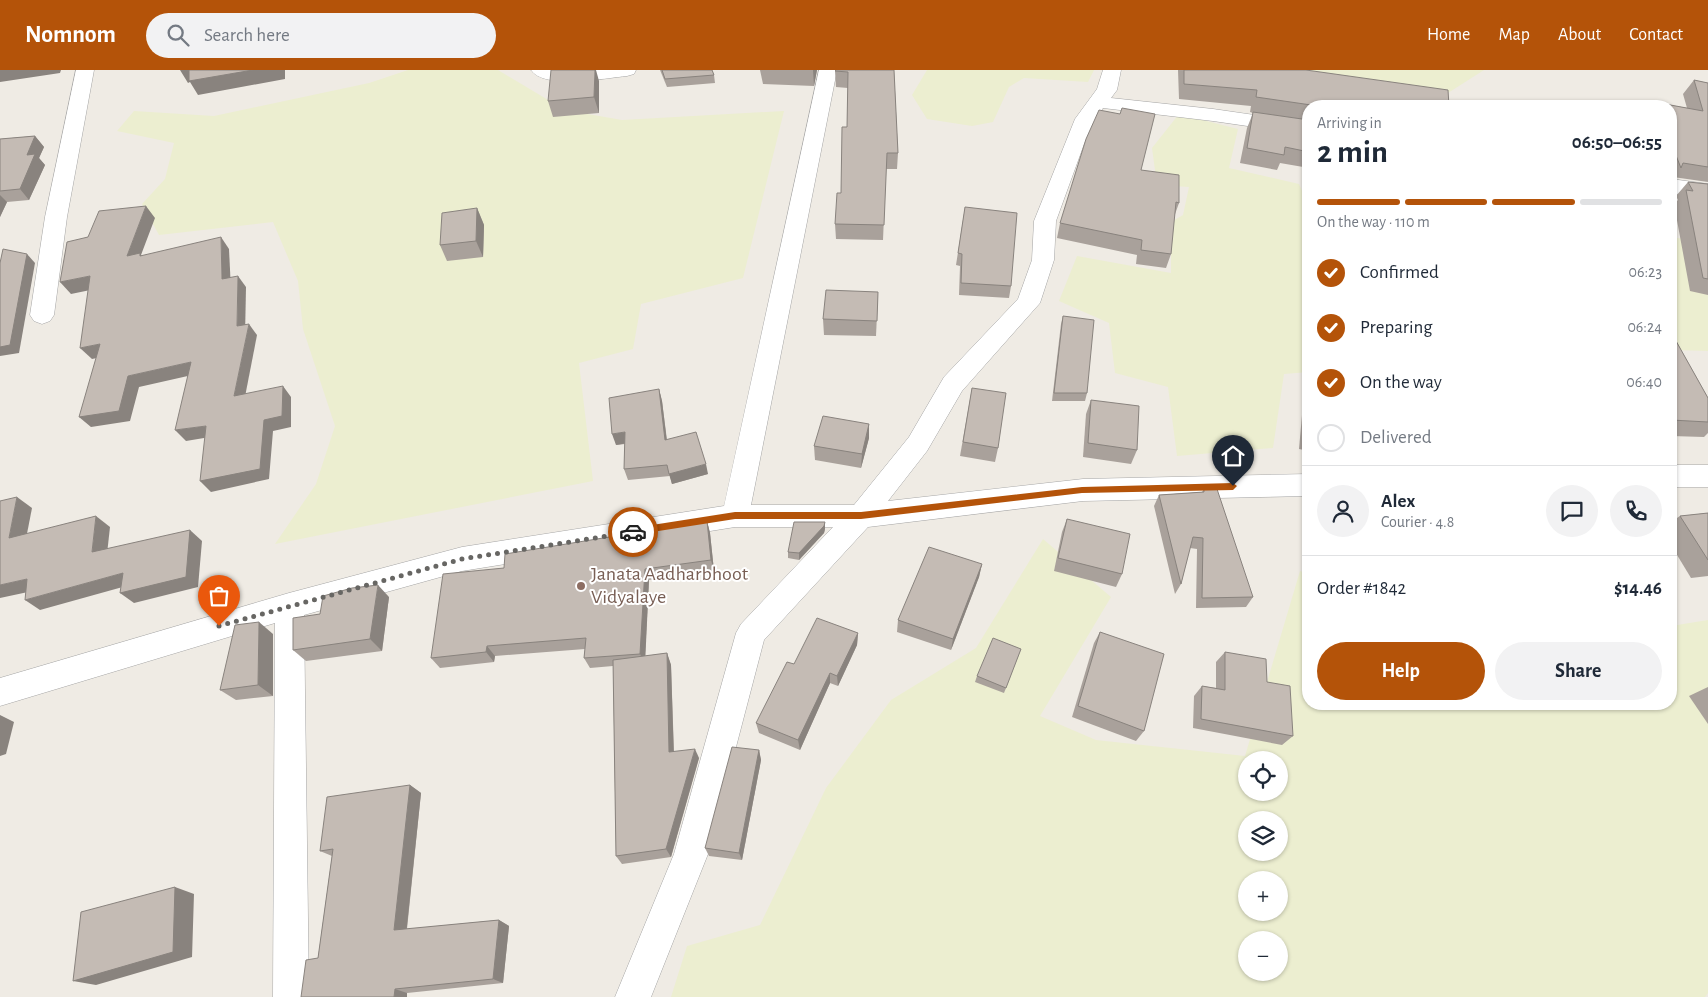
<!DOCTYPE html>
<meta charset="utf-8">
<style>
:root{--surface:#fff;--page:#f2f2f3;--text:#1f2937;--muted:#747a83;--line:#e0e1e3;--accent:#b45309}
body{margin:0;font-family:"Alegreya Sans",sans-serif;background:var(--page);color:var(--text);height:100vh;display:flex;flex-direction:column;font-size:19px;white-space:nowrap}
*{box-sizing:border-box;margin:0}
p{font-size:16px;color:var(--muted)}
.icon{flex:none;width:28px;height:28px;fill:none;stroke:currentColor;stroke-width:2;stroke-linecap:round;stroke-linejoin:round}
.map{position:relative;flex:1;overflow:hidden}
.panel{position:absolute;left:1302px;top:30px;width:375px;height:610px;display:flex;flex-direction:column;background:var(--surface);border-radius:20px;box-shadow:0 1px 4px #0004}
.panel>*{flex:none}
.fabs{position:absolute;left:1238px;top:681px;display:grid;gap:10px}
.fabs a{display:grid;place-items:center;width:50px;height:50px;border-radius:50%;background:var(--surface);box-shadow:0 1px 4px #0004;font-size:25px}
.pin{position:absolute;display:grid;place-items:center;width:42px;height:42px;color:#fff;margin:-51px -21px;border-radius:50% 50% 50% 0;rotate:-45deg;box-shadow:0 0 5px #0007}
.pin .icon{rotate:45deg}
.courier{position:absolute;display:grid;place-items:center;width:50px;height:50px;margin:-25px;border:4px solid #b45309;border-radius:50%;background:#fff;color:#222;box-shadow:0 1px 6px #0007}
.summary em{font-style:normal;font-weight:700}
.summary div{display:flex;flex-direction:column-reverse}
.summary{display:flex;align-items:center;justify-content:space-between;height:85px;padding:0 15px}
h1{font-size:32px;font-weight:700;line-height:38px}
.bar{display:grid;grid-template-columns:repeat(4,1fr);gap:8px 5px;align-content:center;height:60px;padding:0 15px}
.bar i{height:6px;border-radius:4px;background:var(--line)}
.bar .current{background:var(--accent)}
.bar p{grid-column:span 4}
.line{display:flex;align-items:center;gap:12px;padding:0 15px;border-top:1px solid var(--line)}
.line div{flex:1}
.round{display:grid;place-items:center;flex:none;width:52px;height:52px;border-radius:26px;background:var(--page)}
ol{padding:0 15px;list-style:none}
li{display:flex;align-items:center;gap:15px;height:55px}
li p{margin-inline-start:auto}
li .icon{padding:5px;border-radius:50%;background:var(--accent);color:#fff;stroke-width:4}
li:last-child{color:var(--muted)}
li i{width:28px;height:28px;border:2px solid var(--line);border-radius:50%}
.button{display:flex;gap:10px;margin-top:auto;padding:10px 15px}
.button a{flex:1;height:58px;border-radius:30px;background:var(--accent);color:#fff;font-size:20px;font-weight:700;line-height:58px;text-align:center}
.button a+a{background:var(--page);color:var(--text)}
header{display:flex;align-items:center;gap:30px;box-sizing:border-box;height:70px;padding:0 25px;background:var(--accent);color:#fff}
header strong{font-size:24px}
nav{display:flex;gap:28px;margin-inline-start:auto;font-size:18px}
.search{width:350px;height:45px;background:var(--page);display:flex;align-items:center;gap:12px;box-sizing:border-box;padding:0 18px;border-radius:28px;color:var(--muted);font-size:19px}
.map>svg:first-child{display:block}
.farmland{fill:#eceed0;fill-rule:evenodd}
.lines{fill:none;stroke-linecap:round;stroke-linejoin:round}
.street-casing{stroke:#a5a5a5;stroke-width:1}
.street{fill:#fff;fill-rule:evenodd}
.wall{fill:#a9a19b}
.shaded-wall{fill:#89837e}
.building{fill:#c4bbb4;stroke:#89837e}
.route{fill:#b45309}
.done{stroke:#676663;stroke-width:5;stroke-dasharray:0 9}
.education-dot{fill:#8d6e63;stroke:#fff;stroke-width:2}
.labels{text-anchor:middle;dominant-baseline:central;stroke-width:4;stroke-linejoin:round;paint-order:stroke}
.education-label{font-size:20px;fill:#785e54;stroke:#fff;text-anchor:start}
</style>
<header>
<strong>Nomnom</strong>
<div class="search"><svg class="icon" aria-label="search" viewBox="0 0 24 24"><circle cx="10" cy="10" r="6"/><path d="M15 15l6 6"/></svg>Search here</div>
<nav><a>Home</a><a>Map</a><a>About</a><a>Contact</a></nav>
</header>
<div class="map">
<svg width="1708" height="927" viewBox="0 0 1708 927">
<rect width="100%" height="100%" fill="#efebe4"/>
<g class="farmland">
<path d="M408,0H498L565,40L622,50L784,41L743,208L641,234L633,279L579,293L593,411L275,474L316,414L335,356L303,259L298,211L273,152L159,165L142,134L165,109L174,73L117,61L134,41L214,46L369,13Z"/>
<path d="M927,0H1094L1088,12L1024,8L1009,17L993,52L972,56L927,49L912,25Z"/>
<path d="M1300,0H1484L1437,30L1446,36Z"/>
<path d="M1179,44L1238,59L1229,98L1299,114L1309,136V302L1284,304L1273,378L1177,386L1168,317L1115,303L1109,253L1059,231L1077,186L1171,203V152L1183,145L1189,117L1157,115L1152,78Z"/>
<path d="M1671,167L1697,171L1708,175V281L1671,280Z"/>
<path d="M1043,469L1111,527L1040,646L1096,670L1245,686L1300,501L1309,504V634H1671V556L1708,550V923L1705,927H671L687,876L760,855L826,718L891,630L976,578ZM1246,690H1279V722H1246ZM1246,750H1279V782H1246ZM1246,810H1279V842H1246ZM1246,870H1279V902H1246Z"/>
</g>
<g class="lines">
<g class="street-casing">
<g id="street">
<path d="M76,0H94L67,147L54,245L50,251L42,254L34,251L30,245L45,147Z"/>
<path d="M531,0H636L634,4L627,6C605,8 544,20 531,0Z"/>
<path d="M819,0H837L751,435H854L909,367L944,307L1018,229L1032,190L1034,151L1075,49L1097,19L1103,0H1121L1117,20L1111,28L1213,39L1309,53V65L1213,51L1103,38L1095,50L1084,74L1056,151L1054,190L1040,233L962,321L927,381L888,431L1083,409L1309,404V426L1083,431L868,457L764,570L708,784L651,927H615L674,784L736,563L741,554L833,457H735L462,501L304,545L309,927H273L275,553L0,636V608L289,523L462,477L724,436Z"/>
<path d="M1671,109L1708,114V128L1671,123Z"/>
<rect x="1671" y="395" width="37" height="22"/>
</g>
</g>
<use href="#street" class="street"/>
</g>
<g class="wall">
<path d="M660,0H712L714,5L715,13L667,17Z"/>
<path d="M760,0H817L814,16L763,14Z"/>
<path d="M894,0L898,83L897,99H886L883,170L836,169L835,154L841,123L847,57L848,18L836,17L835,1Z"/>
<path d="M1178,0H1306L1449,36H1309V98L1280,93L1277,100L1240,93L1247,58L1253,43L1250,42L1251,36L1179,29Z"/>
<path d="M1694,10L1708,13V112L1673,107L1671,109V36H1651L1654,32L1687,38L1683,24Z"/>
<path d="M599,11V43L553,47L548,31Z"/>
<path d="M35,66L44,77L39,88L45,95L29,130L7,132L0,147V69Z"/>
<path d="M1141,100L1179,133L1174,147L1171,184L1166,198L1136,194L1137,185L1057,168L1060,153Z"/>
<path d="M1688,112L1708,114V225L1690,221L1674,134L1678,130L1676,126Z"/>
<path d="M965,137L1011,216L1009,228L959,225L960,196L956,195Z"/>
<path d="M477,138L484,155L483,187L447,191L440,175Z"/>
<path d="M878,222L876,266L824,265L823,249Z"/>
<path d="M1063,246L1087,323L1085,331H1052L1061,254Z"/>
<path d="M1671,262L1708,328V363L1704,367L1671,366Z"/>
<path d="M972,318L998,378L995,392L960,386Z"/>
<path d="M659,319L662,331L667,370L708,404L672,414L670,406L628,410L624,399L625,374L616,375Z"/>
<path d="M1309,324V381L1299,379L1303,334Z"/>
<path d="M1091,330L1137,380L1131,394L1083,387L1086,344Z"/>
<path d="M869,354V368L861,398L815,390L814,376Z"/>
<path d="M1204,419L1253,527L1246,537L1196,538L1197,479L1190,478L1181,514L1175,524L1154,436L1159,425L1202,422Z"/>
<path d="M1708,443V506L1691,508L1671,475V452L1680,446Z"/>
<path d="M1067,449L1122,504L1116,517L1054,501L1062,462Z"/>
<path d="M707,451L710,463L714,501L649,510L645,586L667,583L671,595L674,682L699,688L671,787L622,794L616,786L613,596L590,598L584,588L585,579L495,586L494,592L440,598L431,588L504,498Z"/>
<path d="M825,459L824,463L799,490L788,488V482Z"/>
<path d="M982,494L979,507L951,580L897,562L898,550Z"/>
<path d="M389,527L382,581L306,591L293,580L320,544Z"/>
<path d="M1100,562L1144,661L1136,671L1072,647L1094,573Z"/>
<path d="M858,563L857,575L838,616L830,613L800,680L759,663L756,653L794,594Z"/>
<path d="M273,564V626L236,630L220,620Z"/>
<path d="M1021,579L1004,623L975,612L977,606Z"/>
<path d="M1225,582L1267,612L1293,666L1282,675L1193,658L1194,626L1202,616L1216,618V592Z"/>
<path d="M1708,617V654L1689,626Z"/>
<path d="M759,680L761,690L742,790L709,786L705,778Z"/>
<path d="M410,715L421,723L407,859L499,850L509,856L503,913L407,923V927H301L318,888L332,786L320,781Z"/>
</g>
<g class="shaded-wall">
<path d="M0,0H61L60,3L0,12Z"/>
<path d="M180,0H285V9L198,25L190,12L188,13Z"/>
<path d="M595,0H596L599,11V43L594,27Z"/>
<path d="M813,0H817L814,16Z"/>
<path d="M35,66L44,77L39,88L45,95L29,130L20,119L27,85Z"/>
<path d="M0,125L7,132L0,147Z"/>
<path d="M146,136L155,148L141,185L150,195L127,186Z"/>
<path d="M477,138L484,155L483,187L476,171Z"/>
<path d="M221,167L229,179L231,220L222,209Z"/>
<path d="M27,184L35,193L19,283L0,286V277Z"/>
<path d="M90,206L100,218L71,224L60,212Z"/>
<path d="M238,206L246,217L245,267L237,256Z"/>
<path d="M249,254L257,265L243,337L234,326Z"/>
<path d="M100,274L111,285L92,289L80,278Z"/>
<path d="M191,292L201,303L139,317L130,351L91,357L79,347L128,306Z"/>
<path d="M283,316L291,327V357L273,361L269,409L211,422L200,411L264,350Z"/>
<path d="M659,319L662,331L668,381L665,370Z"/>
<path d="M869,354V368L861,398L862,384Z"/>
<path d="M206,356L216,366L186,371L175,360Z"/>
<path d="M625,362L628,373L616,375L612,364Z"/>
<path d="M706,394L708,404L672,414L669,404Z"/>
<path d="M17,427L32,438L24,479L9,468Z"/>
<path d="M96,446L110,457L106,493L92,482Z"/>
<path d="M707,451L710,463L714,501L711,490Z"/>
<path d="M825,452V459L824,463L799,490V483Z"/>
<path d="M190,460L202,471L198,517L134,533L120,523Z"/>
<path d="M982,494L979,507L951,580L953,569Z"/>
<path d="M645,499L649,510L645,594L640,584Z"/>
<path d="M123,503L137,513L40,540L25,530Z"/>
<path d="M27,509L42,519L0,528V515Z"/>
<path d="M378,515L389,527L382,581L370,569Z"/>
<path d="M259,552L273,564V626L258,615Z"/>
<path d="M858,563L857,575L838,616L837,606Z"/>
<path d="M487,576L495,586L494,592L486,582Z"/>
<path d="M667,583L671,595L674,692L669,682Z"/>
<path d="M830,603V613L800,680L798,670Z"/>
<path d="M0,645L14,652L6,684L0,686Z"/>
<path d="M695,679L699,688L671,787L666,779Z"/>
<path d="M759,680L761,690L742,790L739,783Z"/>
<path d="M410,715L421,723L406,865L394,860Z"/>
<path d="M175,817L194,824L192,887L96,915L73,911Z"/>
<path d="M499,850L509,856L503,913L493,909Z"/>
<path d="M395,919L407,923V927H394Z"/>
</g>
<g class="building">
<path d="M189,0H253L189,11Z"/>
<path d="M551,0H595L594,27L548,31Z"/>
<path d="M662,0H712L714,5L665,9Z"/>
<path d="M836,0H894L898,83H887L884,155L835,154L837,123H841L842,57H847L848,2L835,1Z"/>
<path d="M1184,0H1306L1448,20L1449,36H1318L1256,27L1257,20L1184,14Z"/>
<path d="M1694,10L1708,13V97L1683,93L1681,98L1671,73V36H1656L1654,32L1703,41Z"/>
<path d="M1122,38L1155,44L1141,100L1179,105V133L1176,132L1171,184L1141,180L1142,170L1060,153L1086,69L1099,40L1120,44Z"/>
<path d="M1253,42L1309,50V82L1285,77L1284,85L1247,78Z"/>
<path d="M35,66L27,85L35,84L20,119L0,121V69Z"/>
<path d="M1688,112L1708,114V209L1703,208L1686,120L1693,121Z"/>
<path d="M146,136L127,186L140,183V186L221,167L222,209L238,206L237,256L249,254L234,326L283,316L282,346L264,350L260,399L200,411L206,356L175,360L191,292L128,306L119,341L79,347L100,274L80,278L90,206L60,212L67,172L88,167L99,141Z"/>
<path d="M965,137L1017,143L1011,216L961,213L962,184L958,183Z"/>
<path d="M477,138L476,171L440,175L442,143Z"/>
<path d="M3,179L27,184L10,275L0,277V193Z"/>
<path d="M826,220L878,222L877,251L823,249Z"/>
<path d="M1063,246L1094,250L1087,323H1054Z"/>
<path d="M1671,262L1708,328V352L1671,350Z"/>
<path d="M972,318L1006,323L998,378L963,372Z"/>
<path d="M659,319L665,370L696,362L706,394L669,404L667,395L624,399L625,362L612,364L609,328Z"/>
<path d="M1091,330L1139,336L1137,380L1088,373Z"/>
<path d="M823,346L869,354L862,384L814,376Z"/>
<path d="M1204,419H1217L1253,527L1202,528L1203,468L1193,467L1181,514L1159,425L1204,422Z"/>
<path d="M17,427L9,468L96,446L92,482L190,460L186,507L120,523L123,503L25,530L27,509L0,515V431Z"/>
<path d="M1708,443V490L1680,446Z"/>
<path d="M1067,449L1130,464L1122,504L1058,488Z"/>
<path d="M707,451L711,490L645,499L640,584L584,588L586,568L487,576L486,582L431,588L443,504L504,498L505,484Z"/>
<path d="M794,452H825L824,456L799,483L788,482Z"/>
<path d="M929,477L982,494L953,569L898,550Z"/>
<path d="M378,515L370,569L293,580V548L320,544L323,526L352,518Z"/>
<path d="M817,548L858,563L837,606L830,603L798,670L756,653L787,592L794,594Z"/>
<path d="M259,552L258,615L220,620L235,555Z"/>
<path d="M1100,562L1164,584L1144,661L1078,636Z"/>
<path d="M993,568L1021,579L1006,618L977,606Z"/>
<path d="M1225,582L1266,589L1267,612L1290,616L1293,666L1201,649L1202,616L1225,620Z"/>
<path d="M667,583L669,682L695,679L666,779L616,786L613,590Z"/>
<path d="M732,677L759,680L739,783L705,778Z"/>
<path d="M410,715L394,860L499,850L493,909L395,919L394,927H301L306,890L318,888L333,779L320,781L327,727Z"/>
<path d="M175,817L173,882L73,911L81,842Z"/>
</g>
<path class="route" d="M1233,413L1237,416L1233,420L1082,423L861,449H735L633,465L629,462L633,458L735,442H861L1082,417Z"/>
<g class="lines">
<path class="done" d="M219,556L462,489L633,462"/>
</g>
<circle class="education-dot" cx="581" cy="516" r="5"/>
<g class="labels">
<g class="education-label">
<text x="591" y="504">Janata Aadharbhoot<tspan x="591" dy="23">Vidyalaye</tspan></text>
</g>
</g>
</svg>
<div class="fabs">
<a><svg class="icon" aria-label="locate" viewBox="0 0 24 24"><circle cx="12" cy="12" r="6"/><path d="M12 2v4M12 18v4M2 12h4M18 12h4"/></svg></a>
<a><svg class="icon" aria-label="layers" viewBox="0 0 24 24"><path d="M12 4l9 5-9 5-9-5zM3 14l9 5 9-5"/></svg></a>
<a>+</a>
<a>−</a>
</div>
<div class="pin" style="left:219px;top:556px;background:#ea580c"><svg class="icon" aria-label="bag" viewBox="0 0 24 24"><path d="M5 8h14l-1 12H6zM9 8a3 3 0 0 1 6 0"/></svg></div>
<div class="pin" style="left:1233px;top:416px;background:#1f2937"><svg class="icon" aria-label="home" viewBox="0 0 24 24"><path d="M3 11l9-7 9 7M6 9v11h12V9"/></svg></div>
<div class="courier" style="left:633px;top:462px"><svg class="icon" aria-label="car" viewBox="0 0 24 24"><path d="M5 17H2v-5l4-1 3-4h7l3 4 3 1v5h-3M9 17h6M6 11h13"/><circle cx="7" cy="17" r="2"/><circle cx="17" cy="17" r="2"/></svg></div>
<section class="panel">
<div class="summary"><div><h1>2 min</h1><p>Arriving in</p></div><em>06:50–06:55</em></div>
<div class="bar"><i class="current"></i><i class="current"></i><i class="current"></i><i></i><p>On the way · 110 m</p></div>
<ol>
<li><svg class="icon" aria-label="check" viewBox="0 0 24 24"><path d="M5 12l5 5 9-10"/></svg>Confirmed<p>06:23</p></li>
<li><svg class="icon" aria-label="check" viewBox="0 0 24 24"><path d="M5 12l5 5 9-10"/></svg>Preparing<p>06:24</p></li>
<li><svg class="icon" aria-label="check" viewBox="0 0 24 24"><path d="M5 12l5 5 9-10"/></svg>On the way<p>06:40</p></li>
<li><i></i>Delivered</li>
</ol>
<div class="line" style="height:90px"><a class="round"><svg class="icon" aria-label="person" viewBox="0 0 24 24"><circle cx="12" cy="8" r="4"/><path d="M4 21q1-7 8-7t8 7"/></svg></a><div><b>Alex</b><p>Courier · 4.8</p></div><a class="round"><svg class="icon" aria-label="chat" viewBox="0 0 24 24"><path d="M4 5h16v11H9l-5 4z"/></svg></a><a class="round"><svg class="icon" aria-label="phone" viewBox="0 0 24 24"><path d="M5 4h4l2 5-3 2q2 4 5 5l2-3 5 2v4C11 20 4 13 5 4z"/></svg></a></div>
<div class="line" style="height:65px"><div>Order #1842</div><b>$14.46</b></div>
<div class="button"><a>Help</a><a>Share</a></div>
</section>
</div>
